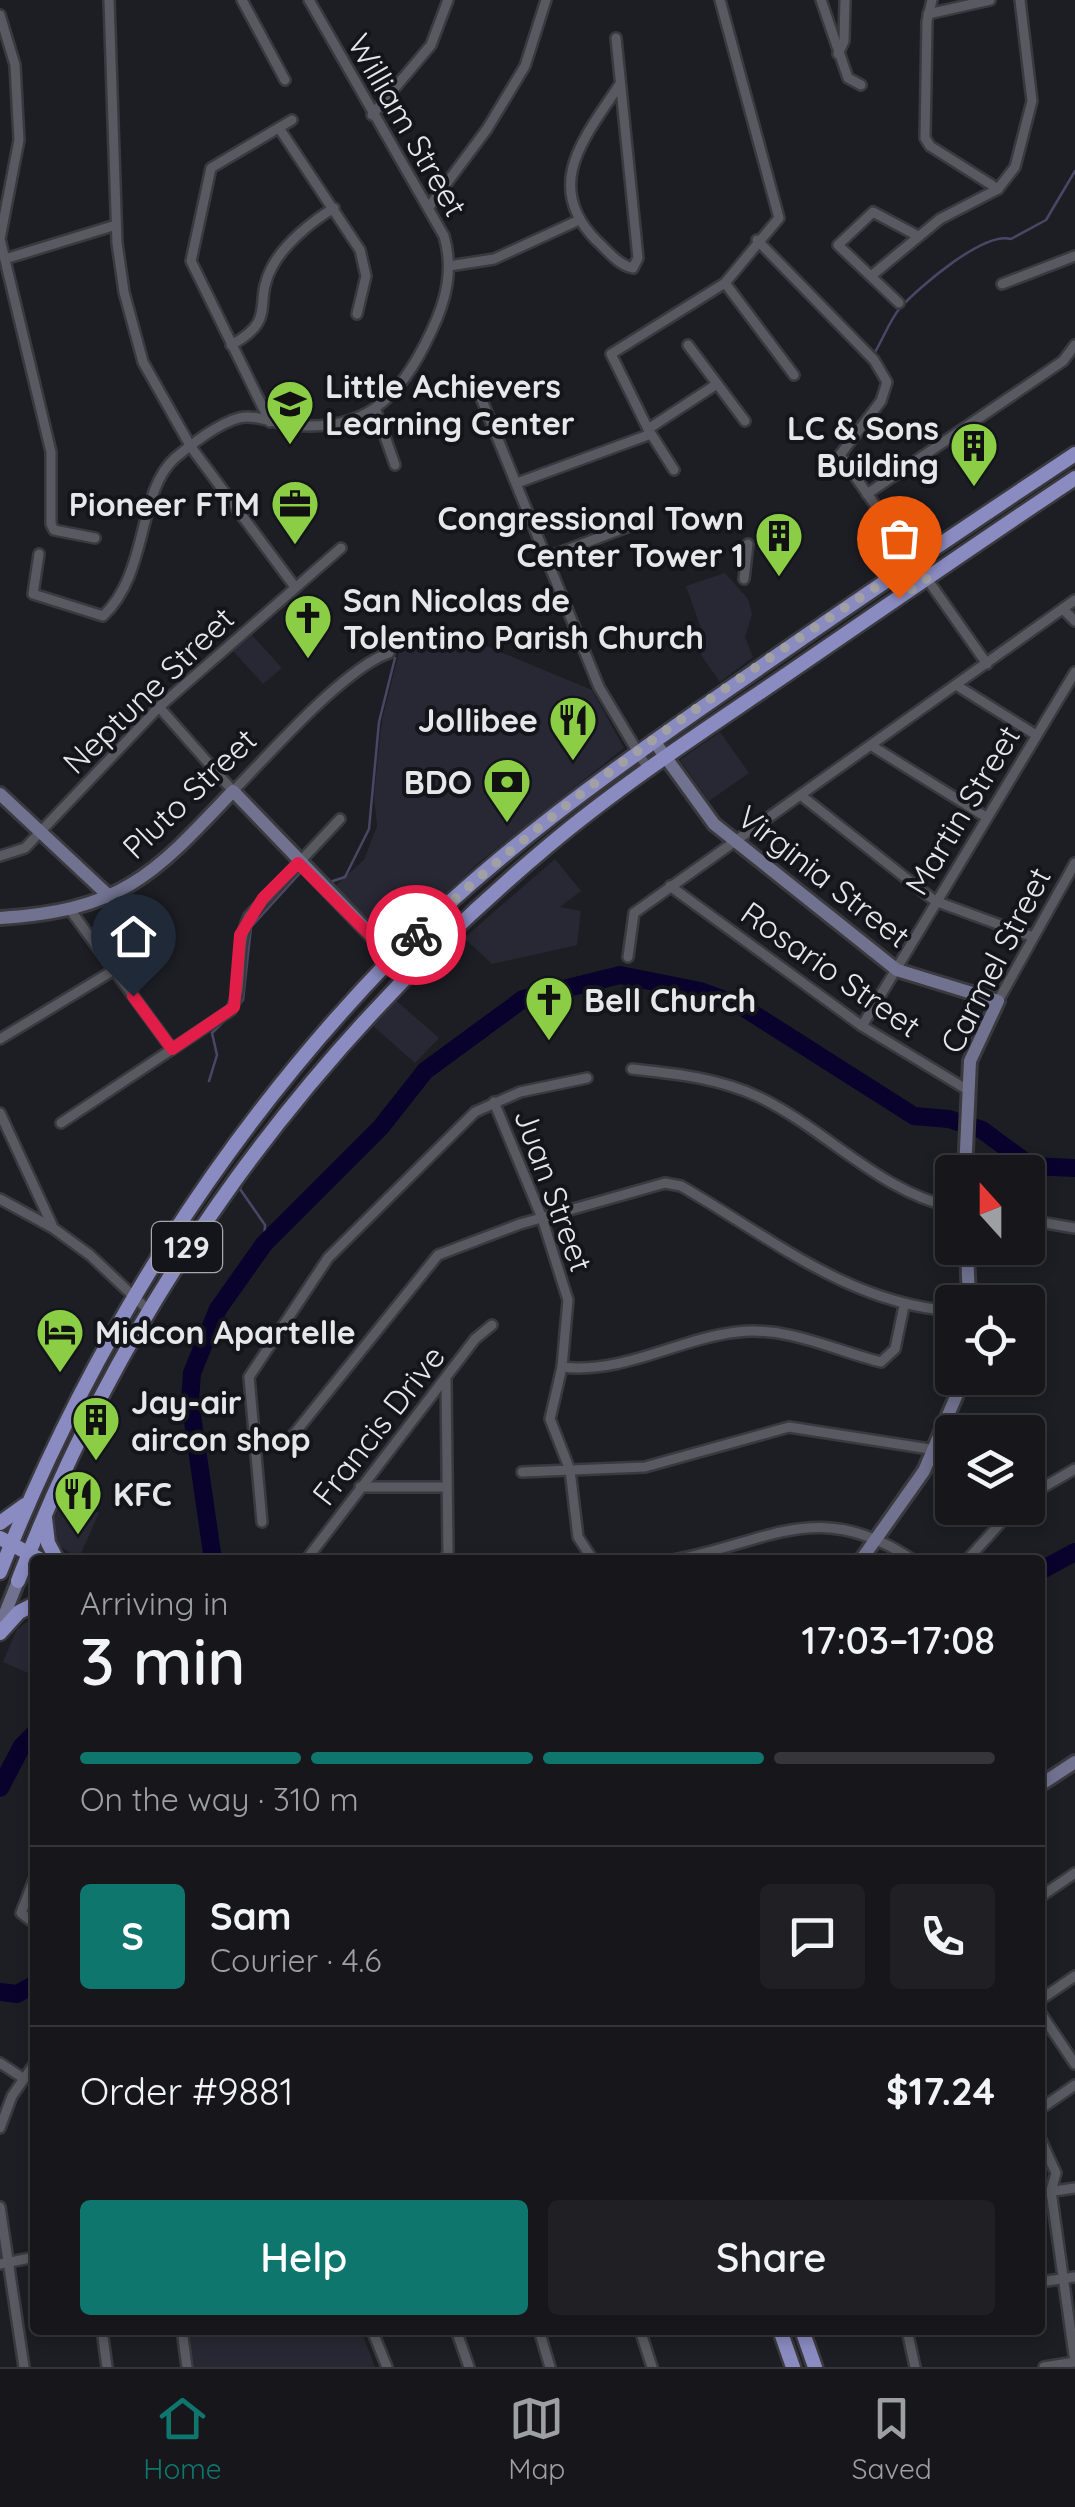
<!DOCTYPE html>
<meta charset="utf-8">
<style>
:root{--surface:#16161b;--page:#1f1f24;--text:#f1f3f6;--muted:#9e9fa3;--line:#35353a;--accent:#0f766e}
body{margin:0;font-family:Quicksand,sans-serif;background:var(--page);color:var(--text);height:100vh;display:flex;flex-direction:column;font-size:38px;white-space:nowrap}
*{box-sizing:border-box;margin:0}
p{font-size:32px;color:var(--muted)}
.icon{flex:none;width:55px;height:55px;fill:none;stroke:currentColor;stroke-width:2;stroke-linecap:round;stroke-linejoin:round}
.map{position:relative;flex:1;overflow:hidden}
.drawer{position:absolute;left:30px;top:1555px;width:1015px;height:780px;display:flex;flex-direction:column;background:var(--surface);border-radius:10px;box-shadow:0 5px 15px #0003,0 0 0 2px var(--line)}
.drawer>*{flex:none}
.needle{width:65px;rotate:339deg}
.tools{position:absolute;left:935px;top:1155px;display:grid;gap:20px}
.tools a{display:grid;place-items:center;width:110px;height:110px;border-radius:10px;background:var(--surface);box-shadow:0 5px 15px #0003,0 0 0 2px var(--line);font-size:50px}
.pin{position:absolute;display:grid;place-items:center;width:85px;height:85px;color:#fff;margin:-102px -42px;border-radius:50% 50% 50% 0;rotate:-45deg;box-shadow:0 0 10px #0007}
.pin .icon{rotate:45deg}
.courier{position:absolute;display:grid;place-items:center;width:100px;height:100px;margin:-50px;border:8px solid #e11d48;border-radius:50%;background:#fff;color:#222;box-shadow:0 2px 12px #0007}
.overview em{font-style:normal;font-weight:600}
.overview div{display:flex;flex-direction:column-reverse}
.overview{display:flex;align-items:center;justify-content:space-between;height:170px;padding:0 50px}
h1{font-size:65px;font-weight:600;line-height:75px}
.bar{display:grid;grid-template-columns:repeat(4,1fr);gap:15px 10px;align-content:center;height:120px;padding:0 50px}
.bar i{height:12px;border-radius:8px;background:var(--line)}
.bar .active{background:var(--accent)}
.bar p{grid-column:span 4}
.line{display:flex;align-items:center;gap:25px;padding:0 50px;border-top:2px solid var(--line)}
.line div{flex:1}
.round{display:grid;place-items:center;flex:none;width:105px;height:105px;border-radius:10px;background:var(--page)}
.button{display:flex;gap:20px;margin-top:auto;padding:20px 50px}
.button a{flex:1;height:115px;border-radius:10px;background:var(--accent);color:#fff;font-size:40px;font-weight:600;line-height:115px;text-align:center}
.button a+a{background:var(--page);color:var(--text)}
.tabs{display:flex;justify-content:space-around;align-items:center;height:140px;border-top:2px solid var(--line);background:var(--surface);font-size:28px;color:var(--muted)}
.tabs a{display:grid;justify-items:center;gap:5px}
.tabs .active{color:var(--accent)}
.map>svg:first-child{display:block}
.built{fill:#272833}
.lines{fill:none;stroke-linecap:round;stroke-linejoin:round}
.stream{stroke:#4b4665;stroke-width:2.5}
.river{stroke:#09022c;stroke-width:18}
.street-casing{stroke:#39393e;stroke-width:14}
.secondary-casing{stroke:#39393e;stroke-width:18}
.primary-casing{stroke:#39393e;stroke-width:19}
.street{stroke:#595961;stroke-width:9}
.secondary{stroke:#717290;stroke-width:12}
.primary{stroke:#8a8bc0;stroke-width:14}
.done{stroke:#a0a0a5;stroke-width:10;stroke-dasharray:0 18}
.route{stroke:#e11d48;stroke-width:12}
.labels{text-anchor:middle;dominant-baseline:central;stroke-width:8;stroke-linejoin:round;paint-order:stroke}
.shield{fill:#14151a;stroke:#a7a7ac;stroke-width:2.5}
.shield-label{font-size:30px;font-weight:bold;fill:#e6e6eb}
.street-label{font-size:32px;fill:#e6e6eb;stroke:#14151a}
.poi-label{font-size:32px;font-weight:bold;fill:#e6e6eb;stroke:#14151a;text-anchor:start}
</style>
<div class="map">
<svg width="1075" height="2367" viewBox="0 0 1075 2367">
<rect width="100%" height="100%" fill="#1d1e24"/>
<g class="built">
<path d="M725,573L748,599L752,614L745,637L753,657L720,682L701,655L706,642L686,586Z"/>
<path d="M405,629L479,643L592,690L624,748L477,864L394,945L336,885L364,860L377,826L374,796L382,720Z"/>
<path d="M252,635L282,668L263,684L233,651Z"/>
<path d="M720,732L749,773L709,801L680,760Z"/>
<path d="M555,859L581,891L560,907L581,911L577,945L492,964L464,938Z"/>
<path d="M393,998L439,1038L415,1063L370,1023Z"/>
<path d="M65,1495L99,1513L79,1558L54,1543L50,1527Z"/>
<path d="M35,1616V1676L3,1662L17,1629Z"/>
<path d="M189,2330H361L375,2367H194Z"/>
</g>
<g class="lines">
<g class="stream">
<path d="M872,357C882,342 889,321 900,308C919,287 984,231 1011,239L1046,220L1075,171"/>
<path d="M398,646V633"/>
<path d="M311,863L330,882L345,877L369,829L379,722L395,658"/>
<path d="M236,1008L243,1000L251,927L301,872"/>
<path d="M209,1081L217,1055L212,1033L231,1014"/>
<path d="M243,1181L240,1189L265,1225L264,1244"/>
</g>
<g class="river">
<path d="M213,1560L190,1401L192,1373L218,1309L264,1244L381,1127L425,1071L523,999L620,975L700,991L741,1006L914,1116L949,1119L982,1130L1031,1166L1075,1168"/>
<path d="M1040,1571L1075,1552"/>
<path d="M0,1788L22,1746L35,1733"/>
<path d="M0,1992L17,1994L35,1984"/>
</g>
<g class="street-casing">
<g id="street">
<path d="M109,0L117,243L124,292L143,362L191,447L295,587"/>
<path d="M242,0L285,80"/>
<path d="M821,0L848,78L861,85"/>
<path d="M932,0L927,21L925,138L930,146L998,189"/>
<path d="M928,14L990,0"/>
<path d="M0,15L15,65L19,140L0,239L51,452V524L54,530L95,538"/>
<path d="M616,38L638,258L633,268C618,265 608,251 597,241C541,185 586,136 620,84"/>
<path d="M838,54L844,41L845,0"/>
<path d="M372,115L431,45L448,0"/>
<path d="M279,128L360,250L366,276L357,314"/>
<path d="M429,207L487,129L525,66L546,0"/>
<path d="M757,240L874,360L887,382L881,401L840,455L987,664"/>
<path d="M5,259L116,225"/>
<path d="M449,266L494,259L577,221"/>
<path d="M871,276L940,219L998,189L1015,167L1032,101L1020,0"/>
<path d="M725,283L794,375"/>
<path d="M1002,284L1075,256"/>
<path d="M899,303L838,245L873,212L918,236"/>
<path d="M231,345C279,319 252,304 272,267C284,244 312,221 334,208"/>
<path d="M688,345L745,421"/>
<path d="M477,388L599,687L648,769"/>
<path d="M376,411L395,465"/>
<path d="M270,422L191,261L211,168L292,120"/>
<path d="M648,429L717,384"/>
<path d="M674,470L648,429L611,354L725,283L779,218L720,0"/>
<path d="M517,483L651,434"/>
<path d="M867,494L1063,361L1075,345"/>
<path d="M39,554L33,594L103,616C149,573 137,492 175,458C190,445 219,423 239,418C253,414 271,422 284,424C364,435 399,400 431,332C446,301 454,270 444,236L309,0"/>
<path d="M548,557L635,524"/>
<path d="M744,579L748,544"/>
<path d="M1063,609L1075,621"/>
<path d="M956,685L1036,735"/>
<path d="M159,707L233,791C269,755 344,668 389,653"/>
<path d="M872,746L986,817"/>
<path d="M803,797L935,901L1033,937"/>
<path d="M0,856L25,848L159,707L341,548"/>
<path d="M670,886L862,1026L966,1089"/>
<path d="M71,911L172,1049"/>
<path d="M628,957L634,913L1075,600"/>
<path d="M998,1001L1075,863"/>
<path d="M862,1026L1075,672"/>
<path d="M0,1039L114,970"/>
<path d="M632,1069C677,1074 718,1078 759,1097C824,1128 880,1192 952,1207"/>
<path d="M494,1102L542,1218L568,1300L562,1367L550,1419L570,1470L578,1537L593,1560"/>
<path d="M0,1113L52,1225"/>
<path d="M61,1123L231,1010C245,988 234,948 249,916L340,819"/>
<path d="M0,1199L53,1228L90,1255L147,1309"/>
<path d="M1028,1220L1075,1228"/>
<path d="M562,1367C625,1374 677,1339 737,1332C788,1326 833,1350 881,1362L895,1349L904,1306"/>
<path d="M253,1441L290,1439L438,1255L520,1224L665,1183L681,1186C770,1237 847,1303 952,1311"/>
<path d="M522,1472L645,1467L789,1427L936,1450"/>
<path d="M360,1487H446"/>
<path d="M1028,1496L1075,1469"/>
<path d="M262,1522L249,1377L328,1258L475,1112L520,1092L587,1078"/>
<path d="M306,1560L475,1339L492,1325"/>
<path d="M443,1560L448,1553L446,1380"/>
<path d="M673,1560C769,1543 817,1496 913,1560"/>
<path d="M967,1560L1014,1508"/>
<path d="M35,1877L21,1913L35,1924"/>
<path d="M1040,1897L1075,1873"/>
<path d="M1040,2000L1075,1976"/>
<path d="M1040,2012L1075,2064"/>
<path d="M0,2063L23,2078"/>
<path d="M1040,2109L1075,2085"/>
<path d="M0,2128L12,2096L35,2063"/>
<path d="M1040,2138L1056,2173L1051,2191L1075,2362L1044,2367"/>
<path d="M1040,2193L1075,2188"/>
<path d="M0,2207L24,2367"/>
<path d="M0,2264L35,2257"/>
<path d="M1040,2282L1075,2277"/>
<path d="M102,2330L107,2367"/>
<path d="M182,2330L187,2367"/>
<path d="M372,2330L387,2367"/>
<path d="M456,2330L469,2367"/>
<path d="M539,2330L550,2367"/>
<path d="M640,2330L652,2367"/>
<path d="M907,2330L915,2367"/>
</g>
</g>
<g class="secondary-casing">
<g id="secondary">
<path d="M654,741L714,824L897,970L998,1001L970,1061L965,1172"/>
<path d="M0,794L110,897"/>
<path d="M0,918C122,910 153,876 233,791L409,974"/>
<path d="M967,1248L969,1302"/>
<path d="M861,1560L924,1471L964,1378"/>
<path d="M0,1626L18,1581"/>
<path d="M1040,1785L1075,1762"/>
</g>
</g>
<g class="primary-casing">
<g id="primary">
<path d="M45,1518L48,1543L57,1560"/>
<path d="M0,1523L25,1505"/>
<path d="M0,1538L41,1560"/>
<path d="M0,1572C90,1344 221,1135 391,959C491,856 609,772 726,691C841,611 958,532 1075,454"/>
<path d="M18,1581C129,1291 311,1045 548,846C624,782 708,728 790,672C885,607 979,542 1075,478"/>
<path d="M0,1633L19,1612L35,1604"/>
<path d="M780,2330L793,2367"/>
<path d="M802,2330L815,2367"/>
</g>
</g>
<use href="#street" class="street"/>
<use href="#secondary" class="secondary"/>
<use href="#primary" class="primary"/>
</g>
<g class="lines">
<path class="done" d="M416,935C566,792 743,674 916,561L928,578L899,598"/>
<path class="route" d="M133,996L172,1049L234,1007L240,935L263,898L298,863L393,958L416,935"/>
</g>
<defs>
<g id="school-pin" transform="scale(2.5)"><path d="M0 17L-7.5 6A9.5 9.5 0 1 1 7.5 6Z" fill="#8bce46" stroke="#14151a"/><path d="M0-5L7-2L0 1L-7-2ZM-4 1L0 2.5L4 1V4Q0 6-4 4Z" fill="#111"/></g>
<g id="building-pin" transform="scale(2.5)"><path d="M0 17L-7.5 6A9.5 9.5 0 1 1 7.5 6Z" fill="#8bce46" stroke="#14151a"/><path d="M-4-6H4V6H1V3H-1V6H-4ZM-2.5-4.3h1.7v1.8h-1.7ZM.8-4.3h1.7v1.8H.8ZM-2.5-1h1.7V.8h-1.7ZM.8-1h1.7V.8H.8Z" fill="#111"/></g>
<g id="office-pin" transform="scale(2.5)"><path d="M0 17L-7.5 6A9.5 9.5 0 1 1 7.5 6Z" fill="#8bce46" stroke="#14151a"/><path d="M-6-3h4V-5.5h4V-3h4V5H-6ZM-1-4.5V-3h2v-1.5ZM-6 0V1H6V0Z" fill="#111"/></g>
<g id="church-pin" transform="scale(2.5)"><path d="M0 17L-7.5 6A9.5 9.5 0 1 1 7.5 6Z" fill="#8bce46" stroke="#14151a"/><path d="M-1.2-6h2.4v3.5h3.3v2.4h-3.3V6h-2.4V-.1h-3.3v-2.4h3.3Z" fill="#111"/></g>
<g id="restaurant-pin" transform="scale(2.5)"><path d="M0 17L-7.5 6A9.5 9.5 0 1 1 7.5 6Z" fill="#8bce46" stroke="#14151a"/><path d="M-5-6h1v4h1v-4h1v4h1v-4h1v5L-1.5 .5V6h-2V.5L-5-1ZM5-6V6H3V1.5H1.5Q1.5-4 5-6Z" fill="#111"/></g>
<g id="bank-pin" transform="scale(2.5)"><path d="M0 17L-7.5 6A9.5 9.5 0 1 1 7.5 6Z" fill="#8bce46" stroke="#14151a"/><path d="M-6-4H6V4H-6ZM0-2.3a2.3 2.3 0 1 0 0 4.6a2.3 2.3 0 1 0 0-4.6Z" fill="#111"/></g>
<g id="hotel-pin" transform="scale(2.5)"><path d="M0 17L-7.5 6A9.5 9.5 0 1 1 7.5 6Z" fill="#8bce46" stroke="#14151a"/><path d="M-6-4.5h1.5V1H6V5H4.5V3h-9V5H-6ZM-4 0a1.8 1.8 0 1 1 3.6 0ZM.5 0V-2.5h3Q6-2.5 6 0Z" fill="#111"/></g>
</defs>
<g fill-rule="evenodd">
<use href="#school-pin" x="290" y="404"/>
<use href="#building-pin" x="974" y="446"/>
<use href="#office-pin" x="295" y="504"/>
<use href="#building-pin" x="779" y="536"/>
<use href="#church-pin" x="308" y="618"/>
<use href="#restaurant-pin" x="573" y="720"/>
<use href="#bank-pin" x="507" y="782"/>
<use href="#church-pin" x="549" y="1000"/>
<use href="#hotel-pin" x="60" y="1332"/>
<use href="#building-pin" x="96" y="1420"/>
<use href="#restaurant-pin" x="78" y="1494"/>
</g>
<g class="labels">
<rect class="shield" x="152" y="1222" width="70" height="50" rx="8"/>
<g class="shield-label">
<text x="187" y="1247">129</text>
</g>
<g class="street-label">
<text transform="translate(408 125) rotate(60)">William Street</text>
<text transform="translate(148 690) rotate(-44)">Neptune Street</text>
<text transform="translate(189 793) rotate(-44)">Pluto Street</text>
<text transform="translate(962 810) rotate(-59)">Martin Street</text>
<text transform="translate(824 876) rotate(38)">Virginia Street</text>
<text transform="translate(995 960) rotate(-63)">Carmel Street</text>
<text transform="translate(831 969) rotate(35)">Rosario Street</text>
<text transform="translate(554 1190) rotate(70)">Juan Street</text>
<text transform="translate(378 1425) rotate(-52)">Francis Drive</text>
</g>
<g class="poi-label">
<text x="325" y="386">Little Achievers<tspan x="325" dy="37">Learning Center</tspan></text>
<text x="939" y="428" text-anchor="end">LC &amp; Sons<tspan x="939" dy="37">Building</tspan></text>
<text x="260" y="504" text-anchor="end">Pioneer FTM</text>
<text x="744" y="518" text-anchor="end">Congressional Town<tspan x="744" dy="37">Center Tower 1</tspan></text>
<text x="343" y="600">San Nicolas de<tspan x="343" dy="37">Tolentino Parish Church</tspan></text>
<text x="538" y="720" text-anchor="end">Jollibee</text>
<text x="472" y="782" text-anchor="end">BDO</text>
<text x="584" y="1000">Bell Church</text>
<text x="95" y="1332">Midcon Apartelle</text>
<text x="131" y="1402">Jay-air<tspan x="131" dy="37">aircon shop</tspan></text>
<text x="113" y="1494">KFC</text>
</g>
</g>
</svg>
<div class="tools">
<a><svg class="needle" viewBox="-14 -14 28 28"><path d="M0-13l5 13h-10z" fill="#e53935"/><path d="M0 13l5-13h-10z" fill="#9e9fa3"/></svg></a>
<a><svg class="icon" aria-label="locate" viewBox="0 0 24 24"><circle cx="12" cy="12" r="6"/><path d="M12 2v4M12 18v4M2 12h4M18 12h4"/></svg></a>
<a><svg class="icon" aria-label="layers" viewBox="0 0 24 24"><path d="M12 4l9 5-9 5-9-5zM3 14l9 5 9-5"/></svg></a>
</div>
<div class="pin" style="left:899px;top:598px;background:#ea580c"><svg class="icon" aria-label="bag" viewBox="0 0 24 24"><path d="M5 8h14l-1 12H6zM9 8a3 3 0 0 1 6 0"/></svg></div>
<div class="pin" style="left:133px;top:996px;background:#1f2937"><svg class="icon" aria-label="home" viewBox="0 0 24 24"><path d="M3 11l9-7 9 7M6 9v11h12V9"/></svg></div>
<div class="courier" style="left:416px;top:935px"><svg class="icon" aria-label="bike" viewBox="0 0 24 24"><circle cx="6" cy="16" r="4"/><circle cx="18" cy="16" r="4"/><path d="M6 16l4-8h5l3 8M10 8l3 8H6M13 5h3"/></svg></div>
<section class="drawer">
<div class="overview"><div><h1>3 min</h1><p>Arriving in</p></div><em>17:03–17:08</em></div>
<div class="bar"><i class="active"></i><i class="active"></i><i class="active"></i><i></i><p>On the way · 310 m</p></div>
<div class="line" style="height:180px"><b class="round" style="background:var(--accent);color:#fff">S</b><div><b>Sam</b><p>Courier · 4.6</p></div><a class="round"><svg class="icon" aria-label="chat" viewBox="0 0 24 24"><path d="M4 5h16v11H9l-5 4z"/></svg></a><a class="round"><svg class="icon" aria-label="phone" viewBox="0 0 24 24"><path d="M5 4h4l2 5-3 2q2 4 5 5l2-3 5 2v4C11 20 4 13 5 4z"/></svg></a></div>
<div class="line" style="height:130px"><div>Order #9881</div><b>$17.24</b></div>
<div class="button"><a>Help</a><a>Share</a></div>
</section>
</div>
<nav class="tabs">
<a class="active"><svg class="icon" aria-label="home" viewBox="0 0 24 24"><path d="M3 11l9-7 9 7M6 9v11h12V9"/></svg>Home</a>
<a><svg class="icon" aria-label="map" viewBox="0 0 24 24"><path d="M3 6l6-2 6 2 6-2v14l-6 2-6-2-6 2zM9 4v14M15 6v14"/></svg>Map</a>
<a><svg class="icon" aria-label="saved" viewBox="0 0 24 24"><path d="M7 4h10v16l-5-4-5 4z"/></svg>Saved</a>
</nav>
